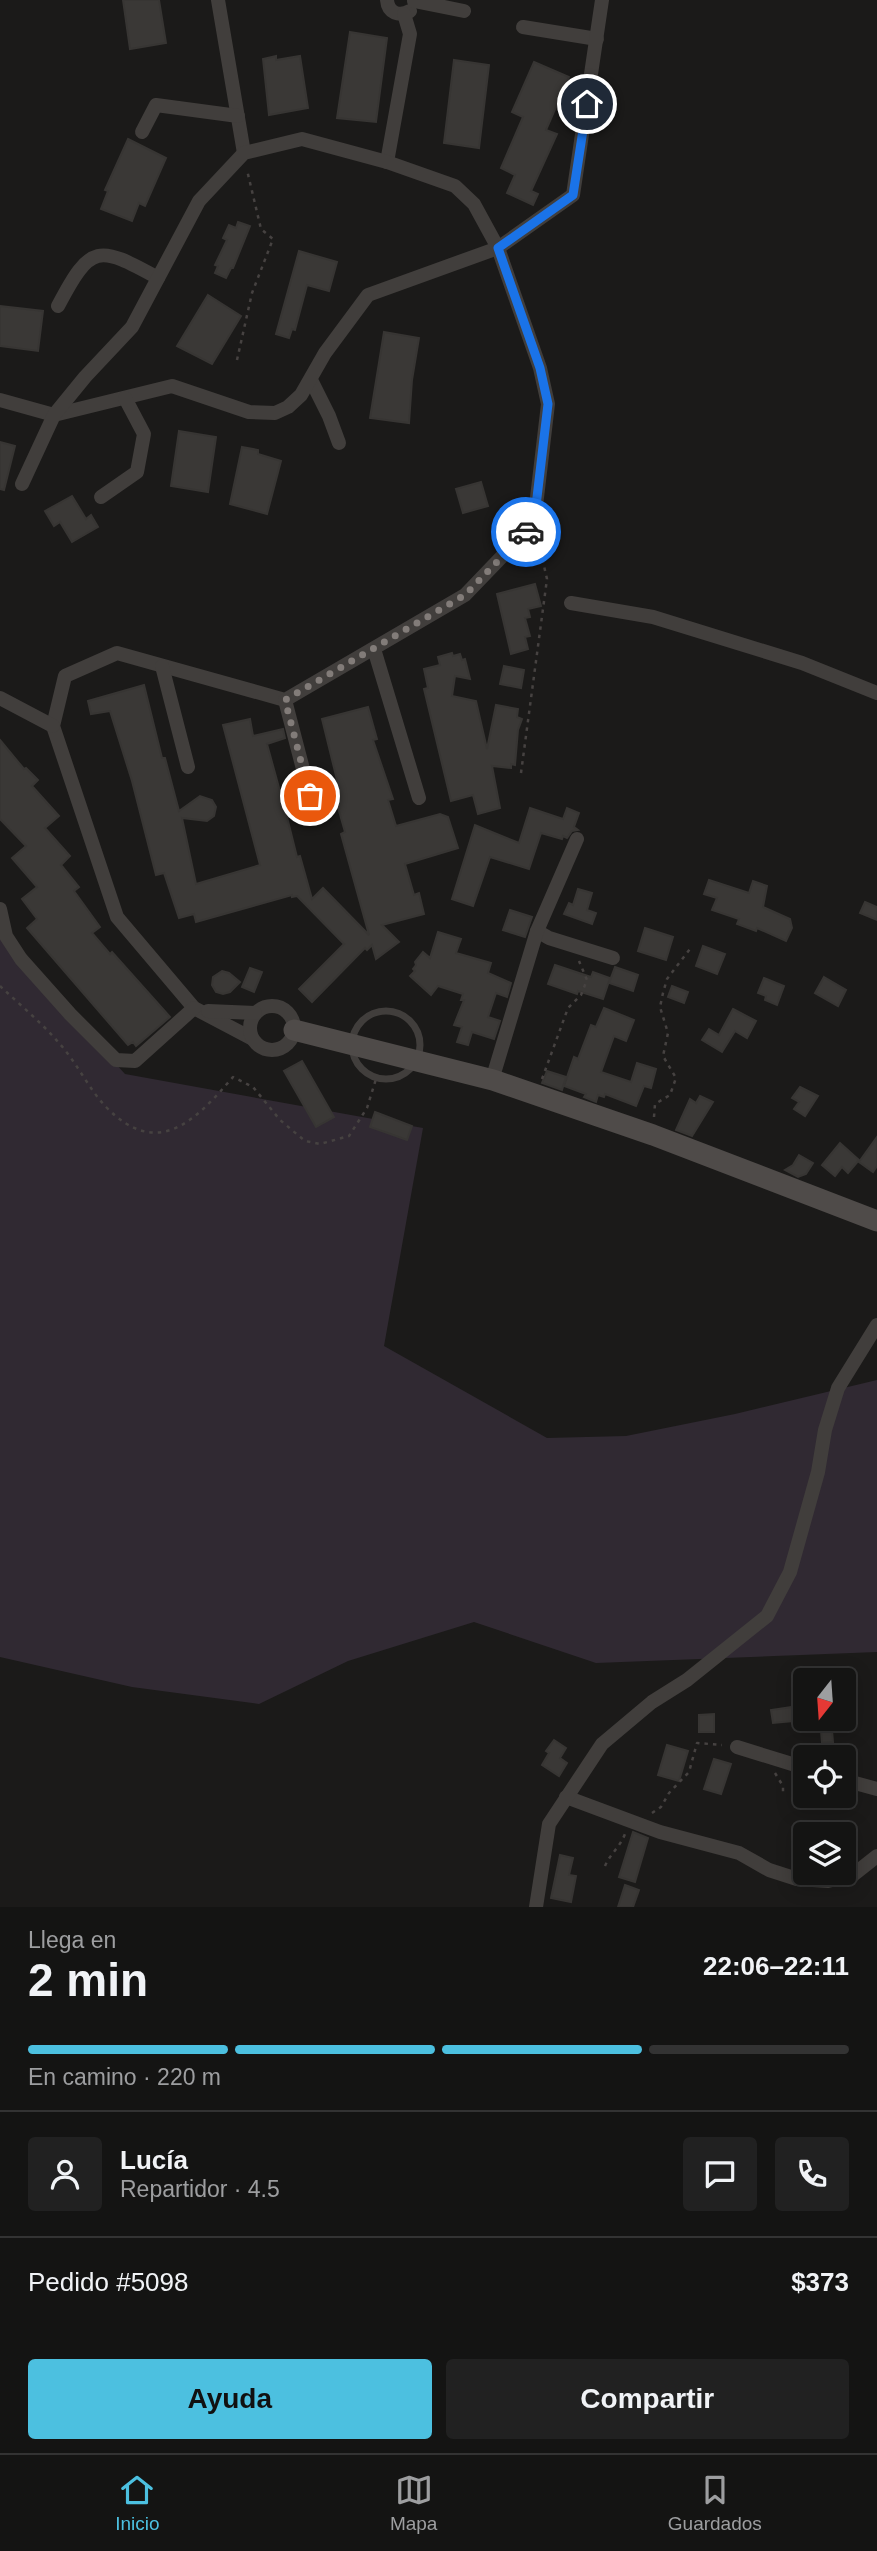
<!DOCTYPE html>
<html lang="es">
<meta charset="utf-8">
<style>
:root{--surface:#141413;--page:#212121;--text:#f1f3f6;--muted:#9d9ea0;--line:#333;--accent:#4cc0e0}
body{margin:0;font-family:Helvetica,sans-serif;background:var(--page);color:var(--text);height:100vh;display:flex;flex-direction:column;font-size:26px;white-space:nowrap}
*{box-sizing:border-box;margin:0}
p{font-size:23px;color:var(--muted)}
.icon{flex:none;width:38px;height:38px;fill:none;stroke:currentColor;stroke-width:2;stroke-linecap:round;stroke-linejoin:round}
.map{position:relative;height:1907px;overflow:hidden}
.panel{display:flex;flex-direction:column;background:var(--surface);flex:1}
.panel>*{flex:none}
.needle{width:46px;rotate:197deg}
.buttons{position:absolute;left:793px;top:1668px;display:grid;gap:14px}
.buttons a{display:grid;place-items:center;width:63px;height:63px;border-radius:7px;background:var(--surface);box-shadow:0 4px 18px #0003,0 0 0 2px var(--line);font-size:35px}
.pin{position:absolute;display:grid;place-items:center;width:60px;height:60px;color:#fff;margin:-30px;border:4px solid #fff;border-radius:50%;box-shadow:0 2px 7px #0007}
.courier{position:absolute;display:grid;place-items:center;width:70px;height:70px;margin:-35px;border:5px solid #1a73e8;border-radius:50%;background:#fff;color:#222;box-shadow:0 2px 9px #0007}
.overview em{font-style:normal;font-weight:700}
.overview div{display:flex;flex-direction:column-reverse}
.overview{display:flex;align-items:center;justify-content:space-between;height:119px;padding:0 28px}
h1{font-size:46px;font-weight:700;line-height:52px}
.bar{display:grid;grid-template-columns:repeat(4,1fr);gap:10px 7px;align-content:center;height:84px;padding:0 28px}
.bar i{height:9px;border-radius:5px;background:var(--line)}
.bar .selected{background:var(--accent)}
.bar p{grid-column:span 4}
.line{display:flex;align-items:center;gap:18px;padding:0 28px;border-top:2px solid var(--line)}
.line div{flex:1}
.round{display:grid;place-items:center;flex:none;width:74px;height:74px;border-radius:7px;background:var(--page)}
.action{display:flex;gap:14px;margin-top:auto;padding:14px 28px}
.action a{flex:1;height:80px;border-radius:7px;background:var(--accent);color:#111;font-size:28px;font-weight:700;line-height:80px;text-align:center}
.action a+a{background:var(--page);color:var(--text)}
.menu{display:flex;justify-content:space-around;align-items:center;height:98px;border-top:2px solid var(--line);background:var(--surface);font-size:19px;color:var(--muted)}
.menu a{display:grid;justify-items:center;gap:4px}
.menu .selected{color:var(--accent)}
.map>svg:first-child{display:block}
.green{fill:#302932}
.building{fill:#3a3836;stroke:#373533;stroke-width:2;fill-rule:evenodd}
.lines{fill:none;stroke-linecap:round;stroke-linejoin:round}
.path{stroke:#464241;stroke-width:2.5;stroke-dasharray:3.5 5;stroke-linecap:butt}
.lane{stroke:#413e3c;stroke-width:7}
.street{stroke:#413e3c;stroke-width:14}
.secondary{stroke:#4f4b49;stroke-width:21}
.done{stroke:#827c79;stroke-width:7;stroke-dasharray:0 12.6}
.route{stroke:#1a73e8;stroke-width:9}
</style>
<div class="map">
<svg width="877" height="1907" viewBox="0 0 877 1907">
<rect width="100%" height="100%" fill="#1b1a19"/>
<path class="green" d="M0,936L125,1074L423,1128L384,1346L547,1438L626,1436L735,1414L877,1380V1652L596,1663L474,1622L348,1661L259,1704L132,1687L0,1657Z"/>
<g class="building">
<path d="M123,0H159L166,43L130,49Z"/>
<path d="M350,32L387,38L376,122L337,118Z"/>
<path d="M276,56V60L300,56L308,108L269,115L263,59Z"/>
<path d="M454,60L489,65L479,148L444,143Z"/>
<path d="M534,62L569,77L546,130L557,134L531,191L538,194L533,205L507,193L515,175L501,168L523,117L512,112Z"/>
<path d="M128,139L166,158L145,206L139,203L132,221L101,209L108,191L105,190Z"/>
<path d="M238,222L250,226L233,268H231L226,278L215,273L218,266L215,265L227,240L223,238L229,225L236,228Z"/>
<path d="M299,251L337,262L329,291L307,285L295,330L292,329L289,338L276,334Z"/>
<path d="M208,295L241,316L212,364L177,346Z"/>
<path d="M0,306L43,311L38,351L0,346Z"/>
<path d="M384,332L419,338L412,380L409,423L370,418Z"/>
<path d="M179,431L216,437L208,492L171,486Z"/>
<path d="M0,442L15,446L4,490L0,489Z"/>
<path d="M242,447L258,450V454L281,461L267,514L230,504Z"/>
<path d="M481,482L488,506L463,513L456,489Z"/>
<path d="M72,496L86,519L91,515L98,527L72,542L60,522L54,526L45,511Z"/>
<path d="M535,584L541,606L528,609L530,617L525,618L530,636L525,637L528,649L511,654L497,594Z"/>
<path d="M452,653L453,656L460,654L462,660L465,659L470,679L455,676L452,696L476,701L487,749L496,705L518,709L517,717L522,719L518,730L515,765L511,764V768L492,766L500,808L478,814L473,795L451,801L424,689L428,688L424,669L440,665L438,657Z"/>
<path d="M504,666L524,670L521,688L500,684Z"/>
<path d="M144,685L162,758H165L179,811L200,796L212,800L216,807L214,816L207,821L182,818L196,884L260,865L223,725L250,719L253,736L283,729L285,738L267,744L281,795L299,791L303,802L312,805L319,798L317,786L337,780L322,719L368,707L377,739L373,740L393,799L388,800L396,826L440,814L448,817L458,848L405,864L414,895L419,893L424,914L382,925L399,942L376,959L372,945L367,950L365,948L312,1002L299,989L344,944L297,896L292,897V895L196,922L194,914L179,918L164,873L156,875L132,781L110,711L91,714L88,701ZM337,804L345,832L341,834L369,935L323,888L312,899L300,856L297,857L287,817Z"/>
<path d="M0,740L24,769L26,768L38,780L32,786L59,816L45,828L70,856L61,865L79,887L74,891L100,927L92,933L110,954L112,952L170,1017L136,1046L133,1042L128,1045L27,928L37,919L22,899L37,887L12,858L26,846L0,819Z"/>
<path d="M530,808L563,819L567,808L579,813L574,827L578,830L572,831L567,838L563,836L562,839L541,833L529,869L490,857L473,906L452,899L475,825L519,843Z"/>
<path d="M709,880L749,893L753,881L767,886L763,907L790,919L792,928L786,941L757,928L756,931L737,924L739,919L712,910L717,898L704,894Z"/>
<path d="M578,889L592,893L587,910L596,913L592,924L564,914L569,903L573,905Z"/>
<path d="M865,902L877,907V920L860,913Z"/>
<path d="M510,910L532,917L525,937L503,930Z"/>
<path d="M645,928L673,937L666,960L638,951Z"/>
<path d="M438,932L461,939L456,953L491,963L488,973L511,983L507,997L496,993L488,1017L500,1021L494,1039L472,1032L468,1045L457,1042L462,1027L454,1025L464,1000H461L463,994L438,986L431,995L410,976L415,971L413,969L416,965L415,962L423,952L430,958Z"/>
<path d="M703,946L725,954L717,974L696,966Z"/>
<path d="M555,965L591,977L593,972L610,978L603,999L578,991L577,994L548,984Z"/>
<path d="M615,967L638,975L633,991L609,983Z"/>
<path d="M250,968L262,972L254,992L242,987Z"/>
<path d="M222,971L229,973L240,982L230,992L223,994L216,992L212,985L213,977Z"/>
<path d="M824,977L846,990L838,1006L815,993Z"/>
<path d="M764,978L784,986L777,1005L765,1000L766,996L758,993Z"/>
<path d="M672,986L688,992L684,1003L668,997Z"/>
<path d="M604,1008L634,1020L626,1041L614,1036L601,1072L631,1082L637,1063L656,1069L651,1088L644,1086L636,1106L605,1094L604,1097L598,1095L596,1102L584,1097L586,1094L564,1086L574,1057L578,1059L591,1025L596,1027Z"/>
<path d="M733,1009L756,1021L747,1038L735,1031L722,1052L702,1040L709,1029L719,1035Z"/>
<path d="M302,1061L334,1117L316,1127L284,1071Z"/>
<path d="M547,1071L566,1077L562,1090L542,1083Z"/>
<path d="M800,1087L818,1096L805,1116L794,1109L799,1102L792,1098Z"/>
<path d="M700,1096L713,1102L692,1136L676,1130L690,1099L696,1103Z"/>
<path d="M375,1112L412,1126L407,1140L370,1127Z"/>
<path d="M877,1137V1166L873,1172L859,1162Z"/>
<path d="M840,1143L859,1160L848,1173L842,1167L835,1176L822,1165Z"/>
<path d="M799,1155L813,1163L806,1174L798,1177L785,1170L793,1165Z"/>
<path d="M792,1707L793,1721L773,1723L771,1710Z"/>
<path d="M714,1714V1732H699V1715Z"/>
<path d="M820,1718H831L833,1742L822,1743Z"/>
<path d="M554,1740L566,1748L560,1758L567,1763L559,1776L542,1765L549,1753L546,1751Z"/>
<path d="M667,1745L688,1751L679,1781L658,1775Z"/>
<path d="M714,1759L731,1764L721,1794L704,1789Z"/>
<path d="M633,1832L648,1838L635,1882L619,1877Z"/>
<path d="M560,1855L573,1858L569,1875L576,1876L571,1902L551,1898Z"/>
<path d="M625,1885L639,1890L633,1907H618Z"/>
</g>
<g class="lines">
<g class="path">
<path d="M237,360L252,293L273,239L261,229L247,170"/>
<path d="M521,773L547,579L538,540"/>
<path d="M0,986C19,1004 41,1022 58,1042C76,1061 88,1088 106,1107C158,1160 195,1121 233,1077L253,1087L280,1120L305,1141L320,1144L349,1136L367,1108L376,1079"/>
<path d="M542,1079L568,1008L581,995L587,980L579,961"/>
<path d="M654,1117L655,1104L670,1095L676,1078L663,1056L668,1033L660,1007L663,993L667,979L690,949"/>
<path d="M775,1773L783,1786V1794"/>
<path d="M652,1813L661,1807L669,1793L689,1772L697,1743L722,1745"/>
<path d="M605,1866C610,1854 620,1847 625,1834"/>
</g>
<circle class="lane" cx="386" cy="1045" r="34"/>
<g class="street">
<path d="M218,0L244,153"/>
<path d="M387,0C388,13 399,17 410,11"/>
<path d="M414,1L464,11"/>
<path d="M523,27L597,39"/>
<path d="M142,132L156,105L238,116"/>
<path d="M387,162L410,34L404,14"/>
<path d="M58,306C91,243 98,245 158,278"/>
<path d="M311,380L329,416L339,443"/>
<path d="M0,400L54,415L172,386L249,412L275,413L288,407L301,395L325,353L368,295L498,248L573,195L602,0"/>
<path d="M22,484L54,415L85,377L132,327L199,201L244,153L302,139L387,162L455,186L474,204L498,248L540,368L548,404L534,523L465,595L285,700L117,653L65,676L53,726L117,917L194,1008L251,1038"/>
<path d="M101,497L137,472L144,434L125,398"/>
<path d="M571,603L653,617L802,663L877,693"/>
<path d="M374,649L419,798"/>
<path d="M162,666L188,767"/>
<path d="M0,698L53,726"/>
<path d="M285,700L310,796"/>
<path d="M0,909L6,936L21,959L70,1014L116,1060L135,1061L194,1008"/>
<path d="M537,931L549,938L613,958"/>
<circle cx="272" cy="1028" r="22"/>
<path d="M208,1011L255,1013"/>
<path d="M492,1080L537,931L577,839"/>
<path d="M737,1747L805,1768"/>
<path d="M844,1780L877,1789"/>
<path d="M566,1797L660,1832L739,1853L769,1870L797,1879L828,1881L853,1875L877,1856"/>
<path d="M536,1907L549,1824L602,1744L652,1702L687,1680L767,1616L790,1572L818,1472L825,1430L838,1388L877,1325"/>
</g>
<path class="secondary" d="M294,1030L493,1080L653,1135L877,1221"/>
</g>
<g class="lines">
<path class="done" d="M310,796L285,700L465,595L526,532"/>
<path class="route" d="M526,532L534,523L548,404L540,368L498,248L573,195L587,104"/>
</g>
</svg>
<div class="buttons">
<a><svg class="needle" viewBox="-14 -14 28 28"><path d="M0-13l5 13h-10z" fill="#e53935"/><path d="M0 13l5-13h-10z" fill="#9d9ea0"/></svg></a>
<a><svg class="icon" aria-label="locate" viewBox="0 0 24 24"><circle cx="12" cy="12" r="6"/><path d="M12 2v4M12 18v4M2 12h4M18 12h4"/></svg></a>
<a><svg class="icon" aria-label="layers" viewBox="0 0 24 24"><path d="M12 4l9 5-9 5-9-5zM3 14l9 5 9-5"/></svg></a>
</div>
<div class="pin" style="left:310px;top:796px;background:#ea580c"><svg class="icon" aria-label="bag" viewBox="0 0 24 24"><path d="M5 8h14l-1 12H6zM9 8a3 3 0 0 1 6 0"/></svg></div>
<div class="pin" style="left:587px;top:104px;background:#1f2937"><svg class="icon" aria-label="home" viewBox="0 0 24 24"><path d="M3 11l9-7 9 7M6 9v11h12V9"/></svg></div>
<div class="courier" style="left:526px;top:532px"><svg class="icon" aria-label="car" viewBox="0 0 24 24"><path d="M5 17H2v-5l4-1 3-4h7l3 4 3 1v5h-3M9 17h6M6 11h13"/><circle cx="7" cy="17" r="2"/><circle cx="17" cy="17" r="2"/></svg></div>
</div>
<section class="panel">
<div class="overview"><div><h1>2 min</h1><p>Llega en</p></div><em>22:06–22:11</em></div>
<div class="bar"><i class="selected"></i><i class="selected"></i><i class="selected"></i><i></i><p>En camino · 220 m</p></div>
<div class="line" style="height:126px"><a class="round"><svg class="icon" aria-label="person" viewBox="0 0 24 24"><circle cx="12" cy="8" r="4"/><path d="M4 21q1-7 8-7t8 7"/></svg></a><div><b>Lucía</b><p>Repartidor · 4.5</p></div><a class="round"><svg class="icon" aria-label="chat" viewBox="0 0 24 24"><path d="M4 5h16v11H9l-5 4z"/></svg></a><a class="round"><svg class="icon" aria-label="phone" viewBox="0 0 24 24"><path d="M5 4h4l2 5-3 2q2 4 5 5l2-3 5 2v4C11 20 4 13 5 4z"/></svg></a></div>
<div class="line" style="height:91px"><div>Pedido #5098</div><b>$373</b></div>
<div class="action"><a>Ayuda</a><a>Compartir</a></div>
</section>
<nav class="menu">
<a class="selected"><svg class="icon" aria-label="home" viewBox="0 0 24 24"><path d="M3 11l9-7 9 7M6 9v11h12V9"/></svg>Inicio</a>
<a><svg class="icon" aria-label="map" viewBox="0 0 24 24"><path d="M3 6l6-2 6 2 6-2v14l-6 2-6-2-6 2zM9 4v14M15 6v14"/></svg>Mapa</a>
<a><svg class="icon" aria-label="saved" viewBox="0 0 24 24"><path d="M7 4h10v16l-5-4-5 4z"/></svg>Guardados</a>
</nav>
